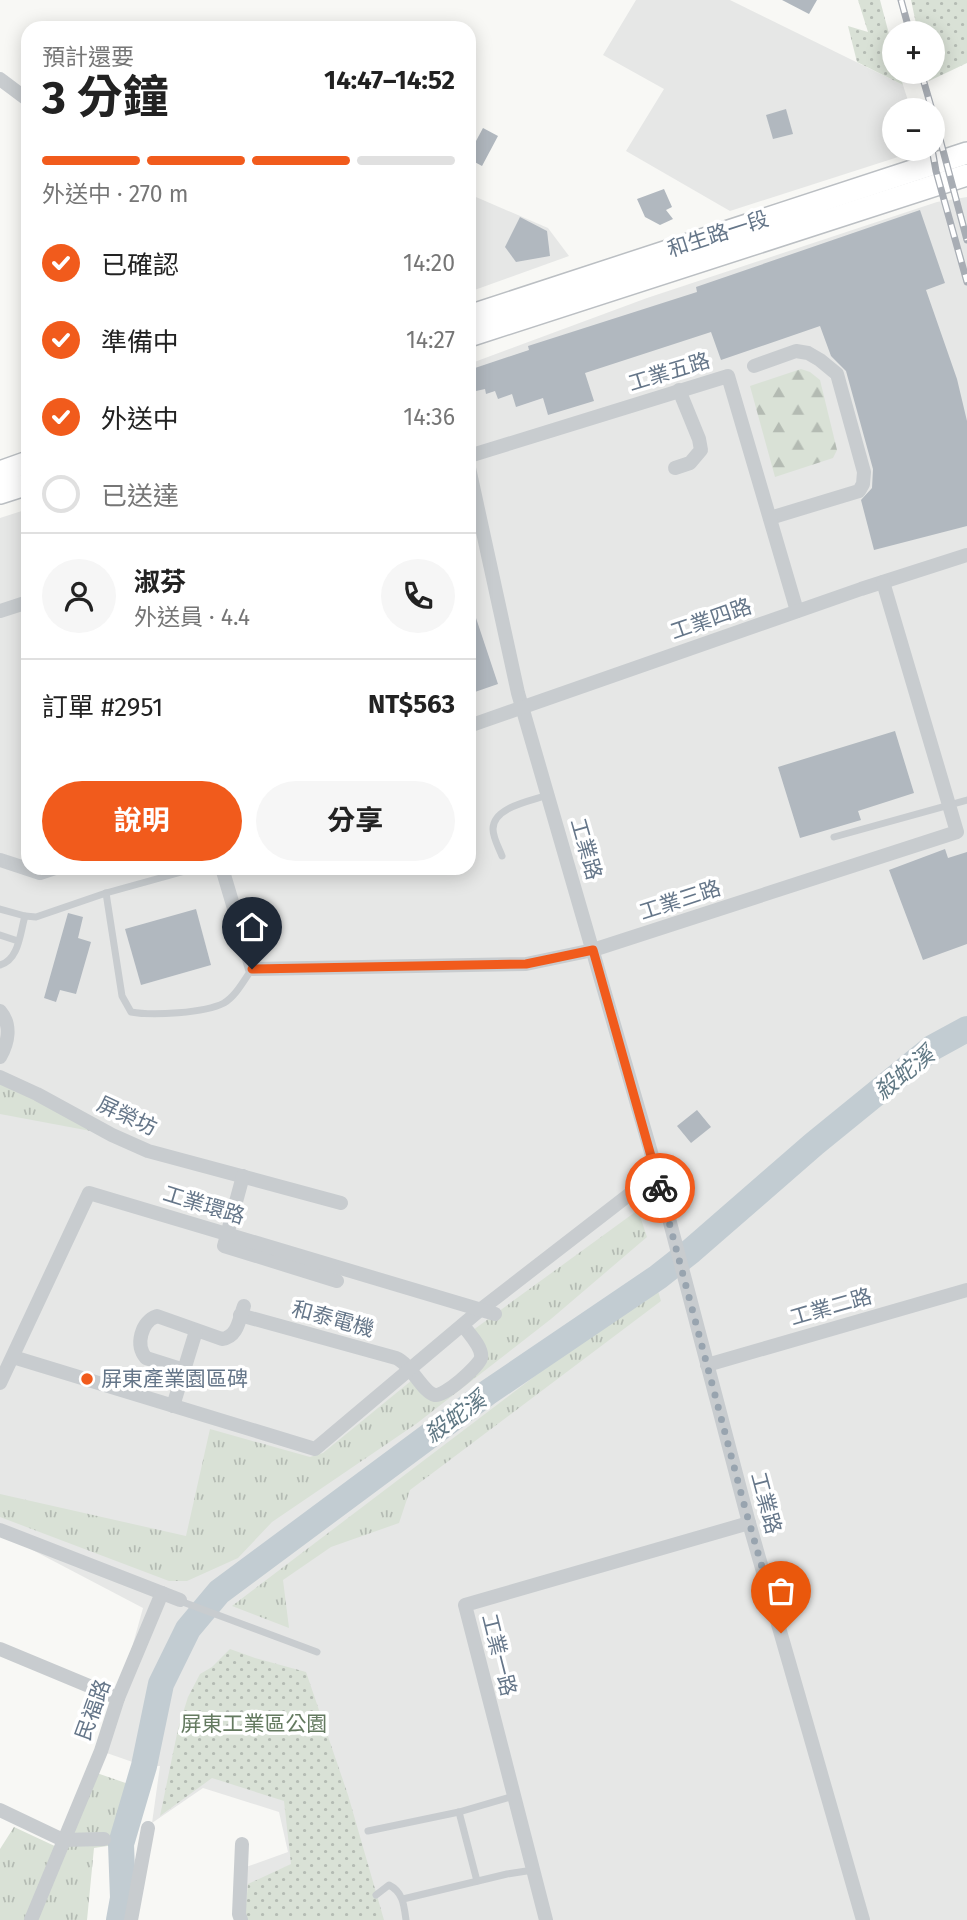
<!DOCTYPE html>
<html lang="zh-TW">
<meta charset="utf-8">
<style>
:root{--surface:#fff;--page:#f6f6f6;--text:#222;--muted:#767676;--line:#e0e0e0;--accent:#f15b1c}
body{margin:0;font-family:"Fira Sans","Noto Sans TC",sans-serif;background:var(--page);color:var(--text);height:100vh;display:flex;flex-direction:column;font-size:26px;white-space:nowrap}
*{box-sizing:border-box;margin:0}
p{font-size:23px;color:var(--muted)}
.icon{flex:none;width:38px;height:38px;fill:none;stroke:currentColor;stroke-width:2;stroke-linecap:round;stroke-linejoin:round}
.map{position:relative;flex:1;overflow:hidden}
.drawer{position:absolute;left:21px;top:21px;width:455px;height:854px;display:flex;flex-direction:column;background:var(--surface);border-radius:21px;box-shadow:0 4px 18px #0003}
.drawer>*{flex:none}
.buttons{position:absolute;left:882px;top:21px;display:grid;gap:14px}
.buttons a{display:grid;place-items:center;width:63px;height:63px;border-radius:50%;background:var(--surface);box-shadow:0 4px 18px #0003;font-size:35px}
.pin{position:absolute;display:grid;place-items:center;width:60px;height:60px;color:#fff;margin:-72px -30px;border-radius:50% 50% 50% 0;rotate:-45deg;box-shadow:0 0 7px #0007}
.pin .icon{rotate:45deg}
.courier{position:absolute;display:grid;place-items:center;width:70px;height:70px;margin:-35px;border:5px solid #f15b1c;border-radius:50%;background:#fff;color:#222;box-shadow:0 2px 9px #0007}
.head em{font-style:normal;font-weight:700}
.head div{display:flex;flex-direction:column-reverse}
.head{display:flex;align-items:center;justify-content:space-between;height:119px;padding:0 21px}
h1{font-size:46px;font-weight:700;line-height:52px}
.bar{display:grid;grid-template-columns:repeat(4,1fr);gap:10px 7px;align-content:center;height:84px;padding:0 21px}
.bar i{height:9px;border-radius:5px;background:var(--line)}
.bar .current{background:var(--accent)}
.bar p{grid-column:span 4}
.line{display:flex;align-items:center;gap:18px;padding:0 21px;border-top:2px solid var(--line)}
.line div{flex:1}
.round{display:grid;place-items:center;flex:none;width:74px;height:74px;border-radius:37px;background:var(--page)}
ol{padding:0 21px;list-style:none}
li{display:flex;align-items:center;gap:21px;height:77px}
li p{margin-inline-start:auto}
li .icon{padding:7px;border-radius:50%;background:var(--accent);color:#fff;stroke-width:4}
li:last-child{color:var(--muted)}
li i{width:38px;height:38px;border:4px solid var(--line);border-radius:50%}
.cta{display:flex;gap:14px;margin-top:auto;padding:14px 21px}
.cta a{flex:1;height:80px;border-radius:42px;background:var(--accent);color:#fff;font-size:28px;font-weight:700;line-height:80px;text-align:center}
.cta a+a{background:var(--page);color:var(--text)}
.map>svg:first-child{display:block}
.built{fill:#e6e7e6}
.grass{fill:url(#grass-tufts)}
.forest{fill:url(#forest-firs)}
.park{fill:url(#park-dots)}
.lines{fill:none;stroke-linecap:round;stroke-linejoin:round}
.river{stroke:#c2ccd2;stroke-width:26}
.building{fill:#b1b8bf}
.primary-casing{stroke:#bbbfc3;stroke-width:24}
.service{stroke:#c8cccf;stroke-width:7}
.minor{stroke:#c8cccf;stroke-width:14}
.primary{stroke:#fff;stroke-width:21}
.rail-casing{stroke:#a8adb4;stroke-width:7}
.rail{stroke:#fff;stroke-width:4.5;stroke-dasharray:13;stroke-linecap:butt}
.done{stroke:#98a4af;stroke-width:7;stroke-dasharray:0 12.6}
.route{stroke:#f15b1c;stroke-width:9}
.poi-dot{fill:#f15b1c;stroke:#fff;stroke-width:2.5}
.labels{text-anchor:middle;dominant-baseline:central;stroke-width:7;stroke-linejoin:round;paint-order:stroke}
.street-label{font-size:21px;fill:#657689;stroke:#fff}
.poi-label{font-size:21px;fill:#657689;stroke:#fff;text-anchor:start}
.park-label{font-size:21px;fill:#647a60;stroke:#fff}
.water-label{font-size:23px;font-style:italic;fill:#607884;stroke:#fff}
</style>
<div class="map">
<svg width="967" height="1920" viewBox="0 0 967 1920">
<defs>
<pattern id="grass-tufts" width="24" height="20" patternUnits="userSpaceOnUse" patternTransform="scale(1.75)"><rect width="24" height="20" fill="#d9e1d6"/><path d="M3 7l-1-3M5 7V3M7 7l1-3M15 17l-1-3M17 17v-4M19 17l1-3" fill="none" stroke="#b4bbb3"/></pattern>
<pattern id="forest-firs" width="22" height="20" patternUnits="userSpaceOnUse" patternTransform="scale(1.75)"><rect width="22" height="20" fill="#d9e1d6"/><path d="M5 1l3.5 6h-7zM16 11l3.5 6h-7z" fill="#b4bbb3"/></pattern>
<pattern id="park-dots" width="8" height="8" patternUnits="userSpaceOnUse" patternTransform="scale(1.75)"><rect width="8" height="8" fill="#d9e1d6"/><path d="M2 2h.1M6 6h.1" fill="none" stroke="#b4bbb3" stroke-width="1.8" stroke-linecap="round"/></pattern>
</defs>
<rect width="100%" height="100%" fill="#f8f8f5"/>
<g class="built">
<path d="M636,0H730L903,85L911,110H894V149H923L730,211L626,151L664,89L603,55Z"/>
<path d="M469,194L548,228L569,256L469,292Z"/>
<path d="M967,197V1920H245L246,1867L288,1852L279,1812L203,1788L152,1823L160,1766H144L101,1751L118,1698L143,1608L0,1533V518L28,509V868H469V364L647,298L937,202Z"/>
</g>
<g class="grass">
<path d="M0,1077L112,1135L0,1114Z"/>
<path d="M638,1210L647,1237L551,1319L416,1424L272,1522L238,1558L187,1581H169L0,1517V1494L186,1536L210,1429L310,1457L323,1453L417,1376L436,1396L481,1358L469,1333Z"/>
<path d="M656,1284L661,1301L410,1490L399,1523L331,1547L283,1580L289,1628L232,1606Z"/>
<path d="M91,1771L140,1788L132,1838L121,1844L94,1848L87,1920H0V1849L14,1827L59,1848Z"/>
</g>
<path class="forest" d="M801,369L810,372L820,380L837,450L833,458L775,477L750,386Z"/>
<g class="park">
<path d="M858,0H880L894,53V72H899L903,85L857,62L848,26L868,32Z"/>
<path d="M911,0H967V63L929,81L927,72H933V33H918Z"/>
<path d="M230,1649L255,1658L306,1672L348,1795L384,1920H247L245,1915L248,1884L291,1864L284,1801L212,1778L160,1816L178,1729L188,1697L200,1674L212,1667Z"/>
</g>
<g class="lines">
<path class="river" d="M119,1920L123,1898L121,1844L144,1766L161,1684L188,1629L219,1592L487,1393L658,1277L691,1251L814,1144L932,1048L967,1029"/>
</g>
<g class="building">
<path d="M782,0H817L809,14Z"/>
<path d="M786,109L793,134L773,139L766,115Z"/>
<path d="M483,128L498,136L482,166L469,159V154Z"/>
<path d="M664,189L672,207L666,210L673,219L660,225L645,217L637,199Z"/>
<path d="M920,210L945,283L926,290L957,379L967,421V526L874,550L861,500L872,488L873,469L846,371L831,356L820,326L721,360L711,332L585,373L594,401L548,415L543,398L516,407L512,394L498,399L495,391L486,394L485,389L476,391L474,383L469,385V370L529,350L528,346L697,292L696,287Z"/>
<path d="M520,217L547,231L550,256L516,262L505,247Z"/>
<path d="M469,603H471L498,684L469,694Z"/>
<path d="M895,731L914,793L858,811L861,820L800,838L778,767Z"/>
<path d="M945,849L948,858L967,852V944L923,960L889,870Z"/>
<path d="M196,909L211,965L141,985L125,929Z"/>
<path d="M68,913L83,917L78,938L91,942L76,994L60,990L56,1002L44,998Z"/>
<path d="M697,1110L711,1127L691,1143L677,1126Z"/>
</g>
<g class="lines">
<g class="primary-casing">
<g id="primary">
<path d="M469,316L967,153"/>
<path d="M469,336L967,175"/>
<path d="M0,472L28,462"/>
<path d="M0,493L28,484"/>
</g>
</g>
<g class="service">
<path d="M834,837L967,800"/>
<path d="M502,856C499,848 493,838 493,829C493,807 531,801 548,795"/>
<path d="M106,893L122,996L131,1012C152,1016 205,1013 224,1003C236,996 244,980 252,969"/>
<path d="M0,909L25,916L36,917L106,893L196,868"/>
<path d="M0,935L18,941"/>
<path d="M0,965C19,960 20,933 25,916"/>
<path d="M180,1601L317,1652"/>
<path d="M459,1812L477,1881"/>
<path d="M368,1831L459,1812L514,1796"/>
<path d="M376,1895L389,1885C403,1892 404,1905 406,1920"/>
<path d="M403,1899L507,1874L533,1870"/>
</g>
<g class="minor">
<path d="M0,79L28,100"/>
<path d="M754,366L796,351L808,353L820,360L837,374L864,472L863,484L859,491L770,518"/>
<path d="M469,456L728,376L797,611"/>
<path d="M469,468L518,693L657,1173L749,1523L863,1920"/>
<path d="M675,468L690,463L701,450L699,439L679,390"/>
<path d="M0,611L28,602"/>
<path d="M469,726L861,589L967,555"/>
<path d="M0,860L40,873L55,868"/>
<path d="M222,868L252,969L526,964L593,950L957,832L883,582"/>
<path d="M0,1011C12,1025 8,1043 0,1057"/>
<path d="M0,1077L37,1094L112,1135L148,1151L341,1203"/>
<path d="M243,1176L224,1246L337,1281"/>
<path d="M240,1315L396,1358C411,1364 423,1393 435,1395C444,1397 478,1367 481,1358C483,1347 468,1333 463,1325"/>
<path d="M13,1357L315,1449L480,1310L657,1173"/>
<path d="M707,1365L967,1290"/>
<path d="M184,1370L146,1358C135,1345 141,1322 157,1316L222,1339C238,1337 239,1319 244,1306"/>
<path d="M0,1383L89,1193L495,1314"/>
<path d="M173,1406L196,1331"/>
<path d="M0,1530L180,1600"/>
<path d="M0,1649L118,1698"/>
<path d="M0,1810L63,1840L104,1839"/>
<path d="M31,1920L101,1751L118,1698L162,1593"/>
<path d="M131,1920L148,1828"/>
<path d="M241,1920L239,1914L242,1844"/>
<path d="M546,1920L465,1605L749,1523"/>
</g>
<use href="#primary" class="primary"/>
<g class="rail-casing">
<g id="rail">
<path d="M901,0L910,33"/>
<path d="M921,72L932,110"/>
<path d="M933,113L967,240"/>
<path d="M932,149L936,171L967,282"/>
</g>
</g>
<use href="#rail" class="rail"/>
</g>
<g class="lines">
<path class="done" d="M660,1188L745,1508L781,1633"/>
<path class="route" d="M252,969L526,964L593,950L660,1188"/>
</g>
<circle class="poi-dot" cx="87" cy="1379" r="7"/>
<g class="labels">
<g class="street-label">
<text transform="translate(718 234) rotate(-18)">和生路一段</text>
<text transform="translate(669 372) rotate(-17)">工業五路</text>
<text transform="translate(711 619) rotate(-19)">工業四路</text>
<text transform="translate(586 849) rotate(74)">工業路</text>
<text transform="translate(680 900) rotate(-18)">工業三路</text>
<text transform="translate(127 1116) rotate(25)">屏榮坊</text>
<text transform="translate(204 1205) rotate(17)">工業環路</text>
<text transform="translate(831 1307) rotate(-16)">工業二路</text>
<text transform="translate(333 1319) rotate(15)">和泰電機</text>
<text transform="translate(766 1503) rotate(75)">工業路</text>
<text transform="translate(499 1655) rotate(76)">工業一路</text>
<text transform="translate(93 1710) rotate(-70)">民福路</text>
</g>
<g class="poi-label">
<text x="101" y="1379">屏東產業園區碑</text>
</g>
<g class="park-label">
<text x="254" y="1724">屏東工業區公園</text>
</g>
<g class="water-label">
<text transform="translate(904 1073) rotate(-39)">殺蛇溪</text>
<text transform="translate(455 1417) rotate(-36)">殺蛇溪</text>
</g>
</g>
</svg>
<div class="buttons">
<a>+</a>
<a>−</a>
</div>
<div class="pin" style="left:781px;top:1633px;background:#ea580c"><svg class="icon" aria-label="bag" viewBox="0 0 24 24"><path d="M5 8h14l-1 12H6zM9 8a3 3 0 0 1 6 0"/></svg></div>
<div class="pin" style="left:252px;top:969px;background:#1f2937"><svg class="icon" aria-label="home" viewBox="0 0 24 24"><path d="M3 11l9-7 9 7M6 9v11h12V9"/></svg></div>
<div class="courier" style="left:660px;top:1188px"><svg class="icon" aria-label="bike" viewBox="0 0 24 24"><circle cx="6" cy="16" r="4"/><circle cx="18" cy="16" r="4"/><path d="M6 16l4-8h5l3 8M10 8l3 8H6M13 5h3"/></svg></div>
<section class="drawer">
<div class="head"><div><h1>3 分鐘</h1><p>預計還要</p></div><em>14:47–14:52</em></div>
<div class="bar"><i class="current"></i><i class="current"></i><i class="current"></i><i></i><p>外送中 · 270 m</p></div>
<ol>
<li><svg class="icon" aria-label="check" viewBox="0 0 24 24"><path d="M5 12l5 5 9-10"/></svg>已確認<p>14:20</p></li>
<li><svg class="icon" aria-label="check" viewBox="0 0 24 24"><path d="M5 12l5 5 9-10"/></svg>準備中<p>14:27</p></li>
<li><svg class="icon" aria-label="check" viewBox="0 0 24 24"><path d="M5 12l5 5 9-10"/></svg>外送中<p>14:36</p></li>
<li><i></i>已送達</li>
</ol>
<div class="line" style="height:126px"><a class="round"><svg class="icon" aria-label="person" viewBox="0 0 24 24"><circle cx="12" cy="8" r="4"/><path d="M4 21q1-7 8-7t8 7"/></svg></a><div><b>淑芬</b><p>外送員 · 4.4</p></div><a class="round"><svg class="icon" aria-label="phone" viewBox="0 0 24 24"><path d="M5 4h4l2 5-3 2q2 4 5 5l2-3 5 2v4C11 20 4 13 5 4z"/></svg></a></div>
<div class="line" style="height:91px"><div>訂單 #2951</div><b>NT$563</b></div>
<div class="cta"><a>說明</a><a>分享</a></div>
</section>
</div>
